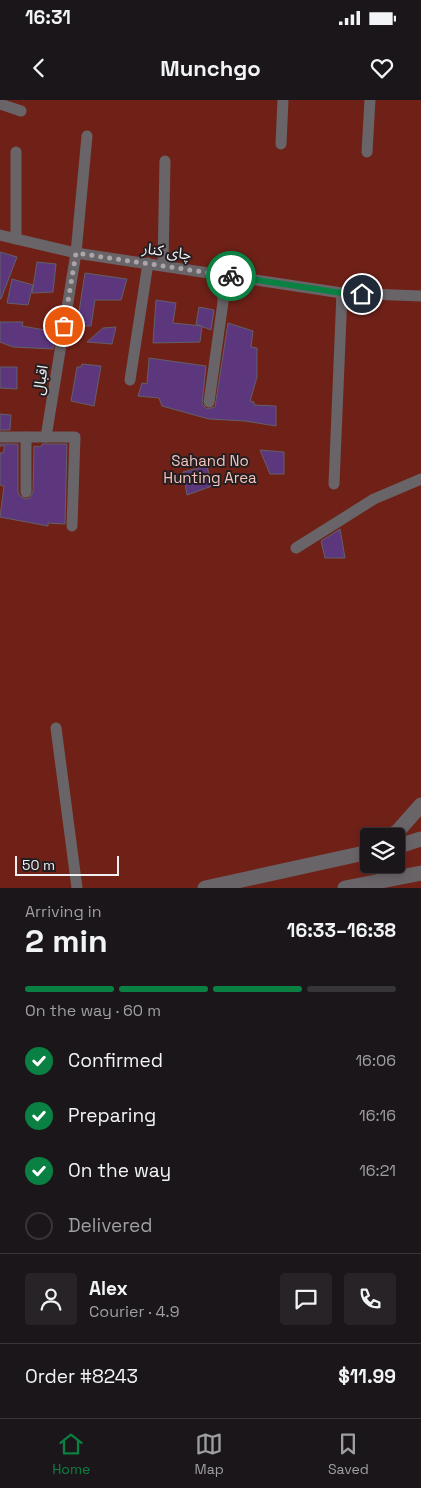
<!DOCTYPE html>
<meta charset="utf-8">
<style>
:root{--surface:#1a161a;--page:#272327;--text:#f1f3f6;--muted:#9f9fa2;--line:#383539;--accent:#0b8043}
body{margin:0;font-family:"Space Grotesk","Noto Sans Arabic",sans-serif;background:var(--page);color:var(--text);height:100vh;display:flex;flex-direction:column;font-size:19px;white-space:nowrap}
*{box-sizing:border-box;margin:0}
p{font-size:16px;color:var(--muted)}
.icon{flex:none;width:28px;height:28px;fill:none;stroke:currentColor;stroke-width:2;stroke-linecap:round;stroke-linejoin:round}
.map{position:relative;height:788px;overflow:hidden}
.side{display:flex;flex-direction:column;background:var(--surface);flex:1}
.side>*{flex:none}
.controls{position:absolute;left:360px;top:728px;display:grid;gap:10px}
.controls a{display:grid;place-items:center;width:45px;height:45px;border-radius:5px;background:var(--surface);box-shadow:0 2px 8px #0003,0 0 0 1px var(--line);font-size:25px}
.scale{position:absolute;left:15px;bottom:12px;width:104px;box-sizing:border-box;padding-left:5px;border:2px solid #f1eef0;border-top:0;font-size:14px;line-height:18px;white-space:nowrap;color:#f1eef0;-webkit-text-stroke:4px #231e22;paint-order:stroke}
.pin{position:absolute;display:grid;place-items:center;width:42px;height:42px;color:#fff;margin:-21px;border:2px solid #fff;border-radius:50%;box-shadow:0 1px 5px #0007}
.courier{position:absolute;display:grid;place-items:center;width:50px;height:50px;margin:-25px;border:4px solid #0b8043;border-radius:50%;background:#fff;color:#222;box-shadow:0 1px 6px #0007}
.summary em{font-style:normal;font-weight:600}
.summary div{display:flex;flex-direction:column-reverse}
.summary{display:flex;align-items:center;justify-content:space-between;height:85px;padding:0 25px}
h1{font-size:32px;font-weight:600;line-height:38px}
.bar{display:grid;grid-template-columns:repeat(4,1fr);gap:8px 5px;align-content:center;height:60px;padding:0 25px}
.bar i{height:6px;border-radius:4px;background:var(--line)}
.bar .active{background:var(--accent)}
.bar p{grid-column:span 4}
.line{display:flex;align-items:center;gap:12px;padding:0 25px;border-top:1px solid var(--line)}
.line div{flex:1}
.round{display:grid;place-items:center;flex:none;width:52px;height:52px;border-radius:5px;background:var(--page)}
ol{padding:0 25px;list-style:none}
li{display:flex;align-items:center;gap:15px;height:55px}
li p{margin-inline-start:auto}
li .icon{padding:5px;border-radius:50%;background:var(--accent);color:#fff;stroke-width:4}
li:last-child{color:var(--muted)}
li i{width:28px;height:28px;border:2px solid var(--line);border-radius:50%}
.status{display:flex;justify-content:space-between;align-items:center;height:35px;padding:0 25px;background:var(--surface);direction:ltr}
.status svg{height:14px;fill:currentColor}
header{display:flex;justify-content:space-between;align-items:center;height:65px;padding:0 25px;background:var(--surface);font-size:22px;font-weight:600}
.tabs{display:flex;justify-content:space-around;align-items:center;height:70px;border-top:1px solid var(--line);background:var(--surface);font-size:14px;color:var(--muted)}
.tabs a{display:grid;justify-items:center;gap:2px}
.tabs .active{color:var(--accent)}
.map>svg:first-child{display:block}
.green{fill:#6f2118;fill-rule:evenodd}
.building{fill:#5c377d;stroke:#636066}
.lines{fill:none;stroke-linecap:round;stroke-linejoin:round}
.street{stroke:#696468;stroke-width:11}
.secondary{stroke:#696468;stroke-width:15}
.done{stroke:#a9a5a8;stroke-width:5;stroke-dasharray:0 9}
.route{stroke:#0b8043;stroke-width:6}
.labels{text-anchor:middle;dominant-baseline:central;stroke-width:4;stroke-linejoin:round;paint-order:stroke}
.street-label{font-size:15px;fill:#f1eef0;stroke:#231e22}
.park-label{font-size:15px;fill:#f6c4bb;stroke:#231e22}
</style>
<div class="status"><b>16:31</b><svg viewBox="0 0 49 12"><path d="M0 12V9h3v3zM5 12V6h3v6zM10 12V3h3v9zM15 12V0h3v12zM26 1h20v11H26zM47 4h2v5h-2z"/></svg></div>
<header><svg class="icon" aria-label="back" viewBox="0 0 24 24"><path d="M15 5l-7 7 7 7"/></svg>Munchgo<svg class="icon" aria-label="heart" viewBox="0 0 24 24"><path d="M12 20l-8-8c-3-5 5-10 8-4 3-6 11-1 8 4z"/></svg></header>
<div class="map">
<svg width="421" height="788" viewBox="0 0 421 788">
<rect width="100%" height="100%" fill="#231e22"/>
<path class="green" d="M0,0H421V788H0ZM369,736H396V764H369Z"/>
<g class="building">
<path d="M0,152L17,157L1,199H0Z"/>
<path d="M37,162L56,164L53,192L32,193Z"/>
<path d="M85,173L127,179L121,200H95L91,226H80L79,212Z"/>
<path d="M12,179L33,185L28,205L7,203Z"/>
<path d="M156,200L176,203L173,223L202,226L200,242L153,243Z"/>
<path d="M199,207L214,210L211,230L196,224Z"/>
<path d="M0,222H23L22,226L56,232L53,249L13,247L0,242Z"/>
<path d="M228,223L253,231L251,247L257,248V277L250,301L254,302V305L276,306V326L245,321L209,319L162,306L159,298L138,296L142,283L147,284L149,258L206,266L202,304L207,309L215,307Z"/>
<path d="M116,227L112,244L87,242L103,228Z"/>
<path d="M82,264L101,266L94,306L71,301L77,267H81Z"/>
<path d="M0,267H17V289L0,288Z"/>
<path d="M0,314L11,315L10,330H0Z"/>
<path d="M0,344H18V392L20,396L26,399L30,398L33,392L34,346L41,347L42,344H67L65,424L48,423V426L0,417L4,386L0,385V353H3L5,346H0Z"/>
<path d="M260,350L284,352V374H270Z"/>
<path d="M207,366L212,386L187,395L183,372Z"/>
<path d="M340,429L345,458H325L321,441Z"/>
</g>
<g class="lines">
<g class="street">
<path d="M0,4L21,11"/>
<path d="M281,44L283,0"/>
<path d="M367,52L370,0"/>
<path d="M0,135L76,153L342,193L421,196"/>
<path d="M16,139V52"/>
<path d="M163,165L165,61"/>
<path d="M130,280L148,163"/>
<path d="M209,302L223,202L222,174"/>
<path d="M0,337H46L76,153L87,36"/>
<path d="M26,337V392"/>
<path d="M46,337H75L72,426"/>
<path d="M334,384L342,193"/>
<path d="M296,448L374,399L421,379"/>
<path d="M56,628L77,788"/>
</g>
<g class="secondary">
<path d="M390,736L398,731L421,705"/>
<path d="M396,747L421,739"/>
<path d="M205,788L369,752"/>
<path d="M345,788L421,773"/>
</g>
</g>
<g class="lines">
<path class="done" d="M64,226L76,153L231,176"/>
<path class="route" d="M231,176L342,193L362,194"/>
</g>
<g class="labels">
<g class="street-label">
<text transform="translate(167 151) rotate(8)">چای کنار</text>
<text transform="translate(40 280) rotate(-81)">اقبال</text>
</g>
<g class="park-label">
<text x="210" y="360">Sahand No<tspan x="210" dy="17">Hunting Area</tspan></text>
</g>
</g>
</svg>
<div class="controls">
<a><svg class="icon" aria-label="layers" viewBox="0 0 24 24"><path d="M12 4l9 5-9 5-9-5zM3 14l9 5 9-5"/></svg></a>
</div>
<div class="scale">50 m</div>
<div class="pin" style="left:64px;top:226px;background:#ea580c"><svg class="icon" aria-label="bag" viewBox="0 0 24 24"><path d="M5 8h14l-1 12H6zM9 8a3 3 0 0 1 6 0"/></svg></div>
<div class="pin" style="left:362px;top:194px;background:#1f2937"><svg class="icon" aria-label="home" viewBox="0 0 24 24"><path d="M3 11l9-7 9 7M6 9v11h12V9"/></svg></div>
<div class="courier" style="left:231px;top:176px"><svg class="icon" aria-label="bike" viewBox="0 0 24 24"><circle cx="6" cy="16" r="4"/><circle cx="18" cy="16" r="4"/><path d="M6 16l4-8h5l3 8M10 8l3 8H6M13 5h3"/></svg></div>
</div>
<section class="side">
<div class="summary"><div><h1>2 min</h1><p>Arriving in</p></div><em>16:33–16:38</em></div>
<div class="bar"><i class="active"></i><i class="active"></i><i class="active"></i><i></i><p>On the way · 60 m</p></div>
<ol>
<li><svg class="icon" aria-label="check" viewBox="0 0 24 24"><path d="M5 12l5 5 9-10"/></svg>Confirmed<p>16:06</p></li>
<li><svg class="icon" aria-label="check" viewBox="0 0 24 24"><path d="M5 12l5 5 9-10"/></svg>Preparing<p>16:16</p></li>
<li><svg class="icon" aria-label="check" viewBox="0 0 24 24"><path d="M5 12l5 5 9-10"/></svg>On the way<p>16:21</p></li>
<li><i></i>Delivered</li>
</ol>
<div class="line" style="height:90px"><a class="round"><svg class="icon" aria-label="person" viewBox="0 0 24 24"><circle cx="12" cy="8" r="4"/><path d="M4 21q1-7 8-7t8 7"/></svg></a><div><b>Alex</b><p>Courier · 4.9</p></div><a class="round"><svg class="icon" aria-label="chat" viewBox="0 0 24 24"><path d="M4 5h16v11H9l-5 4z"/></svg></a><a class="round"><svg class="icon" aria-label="phone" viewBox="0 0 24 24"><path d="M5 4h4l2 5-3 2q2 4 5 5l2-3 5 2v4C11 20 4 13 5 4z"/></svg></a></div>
<div class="line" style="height:65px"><div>Order #8243</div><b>$11.99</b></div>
</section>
<nav class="tabs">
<a class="active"><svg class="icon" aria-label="home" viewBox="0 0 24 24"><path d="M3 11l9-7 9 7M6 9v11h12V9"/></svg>Home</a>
<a><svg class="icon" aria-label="map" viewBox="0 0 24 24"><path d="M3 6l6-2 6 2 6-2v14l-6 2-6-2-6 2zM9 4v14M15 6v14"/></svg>Map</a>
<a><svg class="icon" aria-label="saved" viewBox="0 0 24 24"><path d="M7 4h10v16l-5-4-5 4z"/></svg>Saved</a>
</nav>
